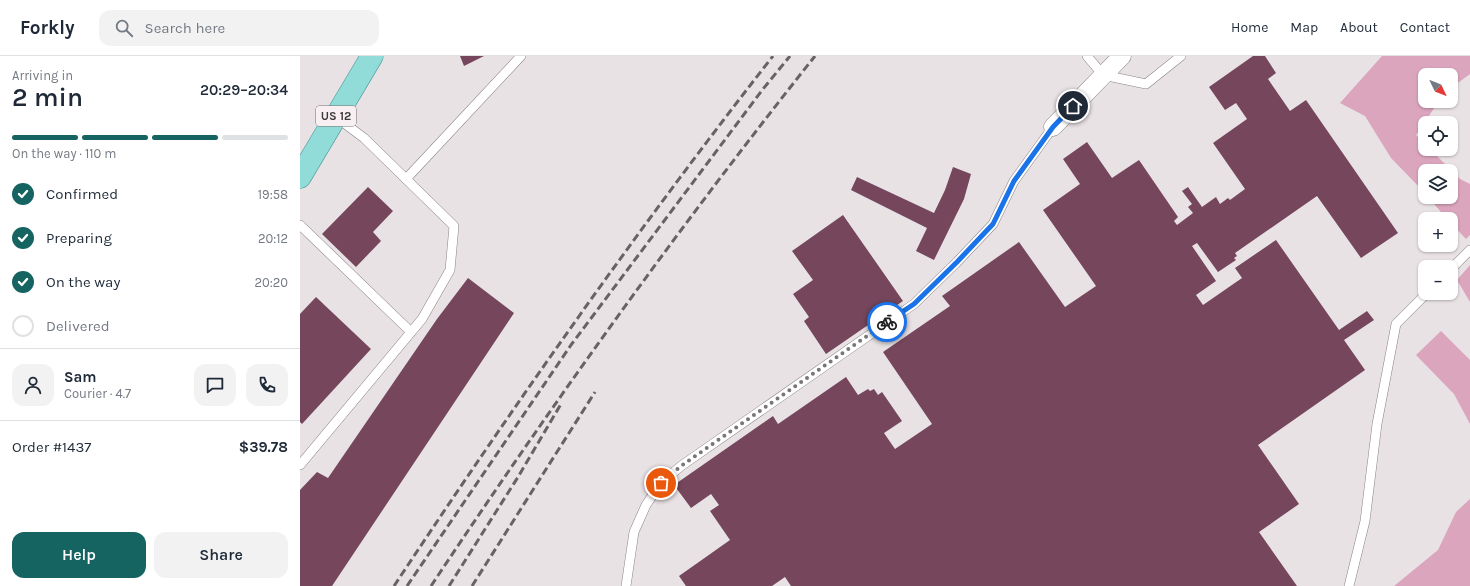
<!DOCTYPE html>
<meta charset="utf-8">
<style>
:root{--surface:#fff;--page:#f2f2f3;--text:#1f2937;--muted:#747a83;--line:#e0e1e3;--accent:#156461}
body{margin:0;font-family:Karla,sans-serif;background:var(--page);color:var(--text);height:100vh;display:flex;flex-direction:column;font-size:15px;white-space:nowrap}
*{box-sizing:border-box;margin:0}
p{font-size:13px;color:var(--muted)}
.icon{flex:none;width:22px;height:22px;fill:none;stroke:currentColor;stroke-width:2;stroke-linecap:round;stroke-linejoin:round}
.map{position:relative;flex:1;overflow:hidden}
.sheet{display:flex;flex-direction:column;background:var(--surface);width:300px}
.sheet>*{flex:none}
.needle{width:26px;rotate:133deg}
.fabs{position:absolute;left:1118px;top:12px;display:grid;gap:8px}
.fabs a{display:grid;place-items:center;width:40px;height:40px;border-radius:8px;background:var(--surface);box-shadow:0 1px 3px #0004;font-size:20px}
.pin{position:absolute;display:grid;place-items:center;width:34px;height:34px;color:#fff;margin:-17px;border:2px solid #fff;border-radius:50%;box-shadow:0 1px 4px #0007}
.courier{position:absolute;display:grid;place-items:center;width:40px;height:40px;margin:-20px;border:3px solid #1a73e8;border-radius:50%;background:#fff;color:#222;box-shadow:0 1px 5px #0007}
.head em{font-style:normal;font-weight:600}
.head div{display:flex;flex-direction:column-reverse}
.head{display:flex;align-items:center;justify-content:space-between;height:68px;padding:0 12px}
h1{font-size:26px;font-weight:600;line-height:30px}
.bar{display:grid;grid-template-columns:repeat(4,1fr);gap:6px 4px;align-content:center;height:48px;padding:0 12px}
.bar i{height:5px;border-radius:3px;background:var(--line)}
.bar .selected{background:var(--accent)}
.bar p{grid-column:span 4}
.line{display:flex;align-items:center;gap:10px;padding:0 12px;border-top:1px solid var(--line)}
.line div{flex:1}
.round{display:grid;place-items:center;flex:none;width:42px;height:42px;border-radius:12px;background:var(--page)}
ol{padding:0 12px;list-style:none}
li{display:flex;align-items:center;gap:12px;height:44px}
li p{margin-inline-start:auto}
li .icon{padding:4px;border-radius:50%;background:var(--accent);color:#fff;stroke-width:4}
li:last-child{color:var(--muted)}
li i{width:22px;height:22px;border:2px solid var(--line);border-radius:50%}
.cta{display:flex;gap:8px;margin-top:auto;padding:8px 12px}
.cta a{flex:1;height:46px;border-radius:12px;background:var(--accent);color:#fff;font-size:16px;font-weight:600;line-height:46px;text-align:center}
.cta a+a{background:var(--page);color:var(--text)}
header{display:flex;align-items:center;gap:24px;box-sizing:border-box;height:56px;padding:0 20px;background:var(--surface);border-bottom:1px solid var(--line)}
header strong{font-size:19px}
nav{display:flex;gap:22px;margin-inline-start:auto;font-size:14px}
.search{width:280px;height:36px;background:var(--page);display:flex;align-items:center;gap:10px;box-sizing:border-box;padding:0 14px;border-radius:12px;color:var(--muted);font-size:15px}
main{display:flex;flex:1;min-height:0}
.map>svg:first-child{display:block}
.forest{fill:#dba5bd}
.building{fill:#75465c}
.lines{fill:none;stroke-linecap:round;stroke-linejoin:round}
.service-casing{stroke:#898285;stroke-width:10}
.minor-casing{stroke:#898285;stroke-width:19}
.primary-casing{stroke:#449592;stroke-width:23}
.service{stroke:#fff;stroke-width:9}
.minor{stroke:#fff;stroke-width:18}
.primary{stroke:#91dcd9;stroke-width:22}
.rail{stroke:#676364;stroke-width:3;stroke-dasharray:8 4;stroke-linecap:butt}
.done{stroke:#7a7577;stroke-width:4;stroke-dasharray:0 7.2}
.route{stroke:#1a73e8;stroke-width:5}
.labels{text-anchor:middle;dominant-baseline:central;stroke-width:4;stroke-linejoin:round;paint-order:stroke}
.shield{fill:#f7eff2;stroke:#767173;stroke-width:1}
.shield-label{font-size:12px;font-weight:bold;fill:#3e3b3c}
</style>
<header>
<strong>Forkly</strong>
<div class="search"><svg class="icon" aria-label="search" viewBox="0 0 24 24"><circle cx="10" cy="10" r="6"/><path d="M15 15l6 6"/></svg>Search here</div>
<nav><a>Home</a><a>Map</a><a>About</a><a>Contact</a></nav>
</header>
<main>
<section class="sheet">
<div class="head"><div><h1>2 min</h1><p>Arriving in</p></div><em>20:29–20:34</em></div>
<div class="bar"><i class="selected"></i><i class="selected"></i><i class="selected"></i><i></i><p>On the way · 110 m</p></div>
<ol>
<li><svg class="icon" aria-label="check" viewBox="0 0 24 24"><path d="M5 12l5 5 9-10"/></svg>Confirmed<p>19:58</p></li>
<li><svg class="icon" aria-label="check" viewBox="0 0 24 24"><path d="M5 12l5 5 9-10"/></svg>Preparing<p>20:12</p></li>
<li><svg class="icon" aria-label="check" viewBox="0 0 24 24"><path d="M5 12l5 5 9-10"/></svg>On the way<p>20:20</p></li>
<li><i></i>Delivered</li>
</ol>
<div class="line" style="height:72px"><a class="round"><svg class="icon" aria-label="person" viewBox="0 0 24 24"><circle cx="12" cy="8" r="4"/><path d="M4 21q1-7 8-7t8 7"/></svg></a><div><b>Sam</b><p>Courier · 4.7</p></div><a class="round"><svg class="icon" aria-label="chat" viewBox="0 0 24 24"><path d="M4 5h16v11H9l-5 4z"/></svg></a><a class="round"><svg class="icon" aria-label="phone" viewBox="0 0 24 24"><path d="M5 4h4l2 5-3 2q2 4 5 5l2-3 5 2v4C11 20 4 13 5 4z"/></svg></a></div>
<div class="line" style="height:52px"><div>Order #1437</div><b>$39.78</b></div>
<div class="cta"><a>Help</a><a>Share</a></div>
</section>
<div class="map">
<svg width="1170" height="530" viewBox="0 0 1170 530">
<rect width="100%" height="100%" fill="#e9e2e5"/>
<g class="forest">
<path d="M1082,0H1170V18L1151,32V19H1125V45H1139L1116,79L1125,88V93H1130L1160,123L1170,128V179L1166,183L1151,167V163H1147L1128,141H1151V115H1125V137L1091,102L1065,60L1040,47Z"/>
<path d="M1170,209V246L1157,224Z"/>
<path d="M1141,275L1170,304V368L1154,338L1116,299Z"/>
<path d="M1170,443V530H1094L1138,494L1156,456Z"/>
</g>
<g class="building">
<path d="M160,0H184L164,10Z"/>
<path d="M953,0H965L976,17L968,23L990,55L1006,44L1098,177L1061,202L1017,140L935,197L937,200L934,202L936,204L918,216L897,187L892,190L916,225L896,239L903,249L942,222L935,212L976,184L1039,274L1067,255L1074,264L1044,284L1065,314L958,389L999,448L959,476L997,530H491L485,521L472,530H386L379,520L430,484L410,455L419,449L411,438L391,452L374,429L473,360L478,368L546,321L558,339L568,333L570,335L574,333L578,339L582,336L602,365L584,377L595,393L632,368L583,296L650,250L642,240L719,186L765,251L796,230L743,154L780,128L763,103L787,86L812,122L839,104L878,161L874,165L877,169L893,157L888,151L892,148L882,135L888,131L902,151L916,141L920,148L928,142L930,144L945,133L913,87L947,63L936,47L925,54L909,31Z"/>
<path d="M653,111L671,118L664,143L634,204L616,195L627,172L551,134L557,121L634,157L645,134Z"/>
<path d="M68,131L93,155L73,176L81,185L56,211L22,178Z"/>
<path d="M543,159L603,245L526,298L504,265L509,261L493,238L513,224L492,195Z"/>
<path d="M168,222L214,257L32,530H0V434L17,416L28,422L137,263Z"/>
<path d="M16,241L71,293L2,368L0,366V258Z"/>
</g>
<g class="lines">
<g class="service-casing">
<g id="service">
<path d="M787,0L803,19L846,28L881,0"/>
<path d="M36,61L64,82L106,123L221,0"/>
<path d="M0,169L111,276"/>
<path d="M1151,213L1170,194"/>
<path d="M0,409L122,263L150,214L154,170L106,123"/>
<path d="M326,530L334,476L346,449L361,427L381,410L614,248L657,206L693,168L714,125L753,71"/>
<path d="M1049,530L1065,465L1077,368L1096,268L1127,237"/>
</g>
</g>
<g class="minor-casing">
<path id="minor" d="M753,71L822,0"/>
</g>
<g class="primary-casing">
<path id="primary" d="M0,121L72,0"/>
</g>
<use href="#service" class="service"/>
<use href="#minor" class="minor"/>
<use href="#primary" class="primary"/>
<g class="rail">
<path d="M94,530C214,349 339,171 473,0"/>
<path d="M107,530L271,289L463,33L490,0"/>
<path d="M131,530C252,348 379,171 515,0"/>
<path d="M149,530L218,421L261,348"/>
<path d="M172,530L295,336"/>
</g>
</g>
<g class="lines">
<path class="done" d="M361,427L381,410L587,266"/>
<path class="route" d="M587,266L614,248L657,206L693,168L714,125L753,71L773,50"/>
</g>
<g class="labels">
<rect class="shield" x="16" y="50" width="40" height="20" rx="3"/>
<g class="shield-label">
<text x="36" y="60">US 12</text>
</g>
</g>
</svg>
<div class="fabs">
<a><svg class="needle" viewBox="-14 -14 28 28"><path d="M0-13l5 13h-10z" fill="#e53935"/><path d="M0 13l5-13h-10z" fill="#747a83"/></svg></a>
<a><svg class="icon" aria-label="locate" viewBox="0 0 24 24"><circle cx="12" cy="12" r="6"/><path d="M12 2v4M12 18v4M2 12h4M18 12h4"/></svg></a>
<a><svg class="icon" aria-label="layers" viewBox="0 0 24 24"><path d="M12 4l9 5-9 5-9-5zM3 14l9 5 9-5"/></svg></a>
<a>+</a>
<a>−</a>
</div>
<div class="pin" style="left:361px;top:427px;background:#ea580c"><svg class="icon" aria-label="bag" viewBox="0 0 24 24"><path d="M5 8h14l-1 12H6zM9 8a3 3 0 0 1 6 0"/></svg></div>
<div class="pin" style="left:773px;top:50px;background:#1f2937"><svg class="icon" aria-label="home" viewBox="0 0 24 24"><path d="M3 11l9-7 9 7M6 9v11h12V9"/></svg></div>
<div class="courier" style="left:587px;top:266px"><svg class="icon" aria-label="bike" viewBox="0 0 24 24"><circle cx="6" cy="16" r="4"/><circle cx="18" cy="16" r="4"/><path d="M6 16l4-8h5l3 8M10 8l3 8H6M13 5h3"/></svg></div>
</div>
</main>
